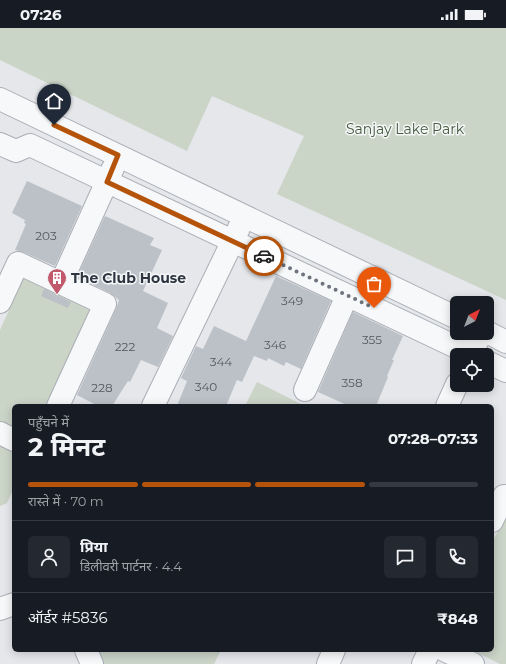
<!DOCTYPE html>
<html lang="hi">
<meta charset="utf-8">
<style>
:root{--surface:#171b24;--page:#242831;--text:#f1f3f6;--muted:#9ea1a6;--line:#363941;--accent:#b45309}
body{margin:0;font-family:Montserrat,"Noto Sans Devanagari",sans-serif;background:var(--page);color:var(--text);height:100vh;display:flex;flex-direction:column;font-size:15px;white-space:nowrap}
*{box-sizing:border-box;margin:0}
p{font-size:13px;color:var(--muted)}
.icon{flex:none;width:22px;height:22px;fill:none;stroke:currentColor;stroke-width:2;stroke-linecap:round;stroke-linejoin:round}
.map{position:relative;flex:1;overflow:hidden}
.details{position:absolute;left:12px;top:376px;width:482px;height:248px;display:flex;flex-direction:column;background:var(--surface);border-radius:6px;box-shadow:0 2px 10px #0003}
.details>*{flex:none}
.needle{width:26px;rotate:42deg}
.tools{position:absolute;left:450px;top:268px;display:grid;gap:8px}
.tools a{display:grid;place-items:center;width:44px;height:44px;border-radius:6px;background:var(--surface);box-shadow:0 2px 10px #0003;font-size:20px}
.pin{position:absolute;display:grid;place-items:center;width:34px;height:34px;color:#fff;margin:-41px -17px;border-radius:50% 50% 50% 0;rotate:-45deg;box-shadow:0 0 4px #0007}
.pin .icon{rotate:45deg}
.courier{position:absolute;display:grid;place-items:center;width:40px;height:40px;margin:-20px;border:3px solid #b45309;border-radius:50%;background:#fff;color:#222;box-shadow:0 1px 5px #0007}
.overview em{font-style:normal;font-weight:700}
.overview div{display:flex;flex-direction:column-reverse}
.overview{display:flex;align-items:center;justify-content:space-between;height:68px;padding:0 16px}
h1{font-size:26px;font-weight:700;line-height:30px}
.bar{display:grid;grid-template-columns:repeat(4,1fr);gap:6px 4px;align-content:center;height:48px;padding:0 16px}
.bar i{height:5px;border-radius:3px;background:var(--line)}
.bar .on{background:var(--accent)}
.bar p{grid-column:span 4}
.line{display:flex;align-items:center;gap:10px;padding:0 16px;border-top:1px solid var(--line)}
.line div{flex:1}
.round{display:grid;place-items:center;flex:none;width:42px;height:42px;border-radius:6px;background:var(--page)}
.status{display:flex;justify-content:space-between;align-items:center;height:28px;padding:0 20px;background:var(--surface);direction:ltr}
.status svg{height:11px;fill:currentColor}
.map>svg:first-child{display:block}
.green{fill:#cad4c7}
.building{fill:#bcc1c7}
.lines{fill:none;stroke-linecap:round;stroke-linejoin:round}
.minor-casing{stroke:#aaaeb5;stroke-width:24}
.minor{stroke:#f7f8fa;stroke-width:22}
.done{stroke:#6e747d;stroke-width:4;stroke-dasharray:0 7.2}
.route{stroke:#b45309;stroke-width:5}
.labels{text-anchor:middle;dominant-baseline:central;stroke-width:3;stroke-linejoin:round;paint-order:stroke}
.number-label{font-size:12px;fill:#525963}
.park-label{font-size:14px;fill:#435c3c;stroke:#f4f6f8}
.poi-label{font-size:14px;font-weight:bold;fill:#2e3642;stroke:#f4f6f8;text-anchor:start}
</style>
<div class="status"><b>07:26</b><svg viewBox="0 0 49 12"><path d="M0 12V9h3v3zM5 12V6h3v6zM10 12V3h3v9zM15 12V0h3v12zM26 1h20v11H26zM47 4h2v5h-2z"/></svg></div>
<div class="map">
<svg width="506" height="636" viewBox="0 0 506 636">
<rect width="100%" height="100%" fill="#e5e7eb"/>
<g class="green">
<path d="M0,0H506V272L277,166L304,108L212,68L187,123L0,32Z"/>
<path d="M26,245L98,279L52,378H14V401L0,394V302Z"/>
<path d="M257,354L305,378H245Z"/>
<path d="M0,413L14,420V460L7,475L0,478Z"/>
<path d="M506,486V636H500L472,622H492V515Z"/>
<path d="M98,622H221L214,636H103Z"/>
</g>
<g class="building">
<path d="M27,153L82,178L55,238L23,224L15,222L26,196L24,195L25,192L12,185Z"/>
<path d="M105,188L154,210L150,217L162,222L143,263L168,275L157,300L173,308L158,339L141,332L130,354L128,353L112,378H98L77,367L116,281L119,272L110,265L77,249Z"/>
<path d="M276,248L331,273L301,341L286,334L284,338L268,330L267,333L254,328L242,354L237,352L226,378H177L187,353L181,350L196,318L203,321L214,298L246,313Z"/>
<path d="M44,261L71,274L68,280L41,268Z"/>
<path d="M353,284L403,308L392,332H394L387,348L388,349L376,378H349L318,364Z"/>
</g>
<g class="lines">
<g class="minor-casing">
<g id="minor">
<path d="M0,71L457,290"/>
<path d="M0,116L16,123L30,117L473,327"/>
<path d="M61,255L113,140"/>
<path d="M0,274L18,235L105,276L58,378"/>
<path d="M487,304L506,314"/>
<path d="M471,327L481,305"/>
<path d="M487,334L506,343"/>
<path d="M305,362L347,268"/>
<path d="M153,378L239,200"/>
<path d="M447,378L457,356"/>
<path d="M0,405L14,412"/>
<path d="M492,493L504,468H506"/>
<path d="M0,581L14,576"/>
<path d="M86,622L92,636"/>
<path d="M444,622L473,636"/>
<path d="M328,636L334,622"/>
<path d="M423,636L430,622"/>
</g>
</g>
<use href="#minor" class="minor"/>
</g>
<g class="lines">
<path class="done" d="M264,228L374,280"/>
<path class="route" d="M54,97L118,127L107,154L264,228"/>
</g>
<defs>
<g id="building-pin" transform="scale(1)"><path d="M0 17L-7.5 6A9.5 9.5 0 1 1 7.5 6Z" fill="#c2586b" stroke="#f4f6f8"/><path d="M-4-6H4V6H1V3H-1V6H-4ZM-2.5-4.3h1.7v1.8h-1.7ZM.8-4.3h1.7v1.8H.8ZM-2.5-1h1.7V.8h-1.7ZM.8-1h1.7V.8H.8Z" fill="#fff"/></g>
</defs>
<g fill-rule="evenodd">
<use href="#building-pin" x="57" y="250"/>
</g>
<g class="labels">
<g class="number-label">
<text x="46" y="207">203</text>
<text x="292" y="272">349</text>
<text x="372" y="311">355</text>
<text x="275" y="316">346</text>
<text x="125" y="318">222</text>
<text x="221" y="333">344</text>
<text x="352" y="354">358</text>
<text x="206" y="358">340</text>
<text x="102" y="359">228</text>
</g>
<g class="park-label">
<text x="405" y="101">Sanjay Lake Park</text>
</g>
<g class="poi-label">
<text x="71" y="250">The Club House</text>
</g>
</g>
</svg>
<div class="tools">
<a><svg class="needle" viewBox="-14 -14 28 28"><path d="M0-13l5 13h-10z" fill="#e53935"/><path d="M0 13l5-13h-10z" fill="#9ea1a6"/></svg></a>
<a><svg class="icon" aria-label="locate" viewBox="0 0 24 24"><circle cx="12" cy="12" r="6"/><path d="M12 2v4M12 18v4M2 12h4M18 12h4"/></svg></a>
</div>
<div class="pin" style="left:374px;top:280px;background:#ea580c"><svg class="icon" aria-label="bag" viewBox="0 0 24 24"><path d="M5 8h14l-1 12H6zM9 8a3 3 0 0 1 6 0"/></svg></div>
<div class="pin" style="left:54px;top:97px;background:#1f2937"><svg class="icon" aria-label="home" viewBox="0 0 24 24"><path d="M3 11l9-7 9 7M6 9v11h12V9"/></svg></div>
<div class="courier" style="left:264px;top:228px"><svg class="icon" aria-label="car" viewBox="0 0 24 24"><path d="M5 17H2v-5l4-1 3-4h7l3 4 3 1v5h-3M9 17h6M6 11h13"/><circle cx="7" cy="17" r="2"/><circle cx="17" cy="17" r="2"/></svg></div>
<section class="details">
<div class="overview"><div><h1>2 मिनट</h1><p>पहुँचने में</p></div><em>07:28–07:33</em></div>
<div class="bar"><i class="on"></i><i class="on"></i><i class="on"></i><i></i><p>रास्ते में · 70 m</p></div>
<div class="line" style="height:72px"><a class="round"><svg class="icon" aria-label="person" viewBox="0 0 24 24"><circle cx="12" cy="8" r="4"/><path d="M4 21q1-7 8-7t8 7"/></svg></a><div><b>प्रिया</b><p>डिलीवरी पार्टनर · 4.4</p></div><a class="round"><svg class="icon" aria-label="chat" viewBox="0 0 24 24"><path d="M4 5h16v11H9l-5 4z"/></svg></a><a class="round"><svg class="icon" aria-label="phone" viewBox="0 0 24 24"><path d="M5 4h4l2 5-3 2q2 4 5 5l2-3 5 2v4C11 20 4 13 5 4z"/></svg></a></div>
<div class="line" style="height:52px"><div>ऑर्डर #5836</div><b>₹848</b></div>
</section>
</div>
